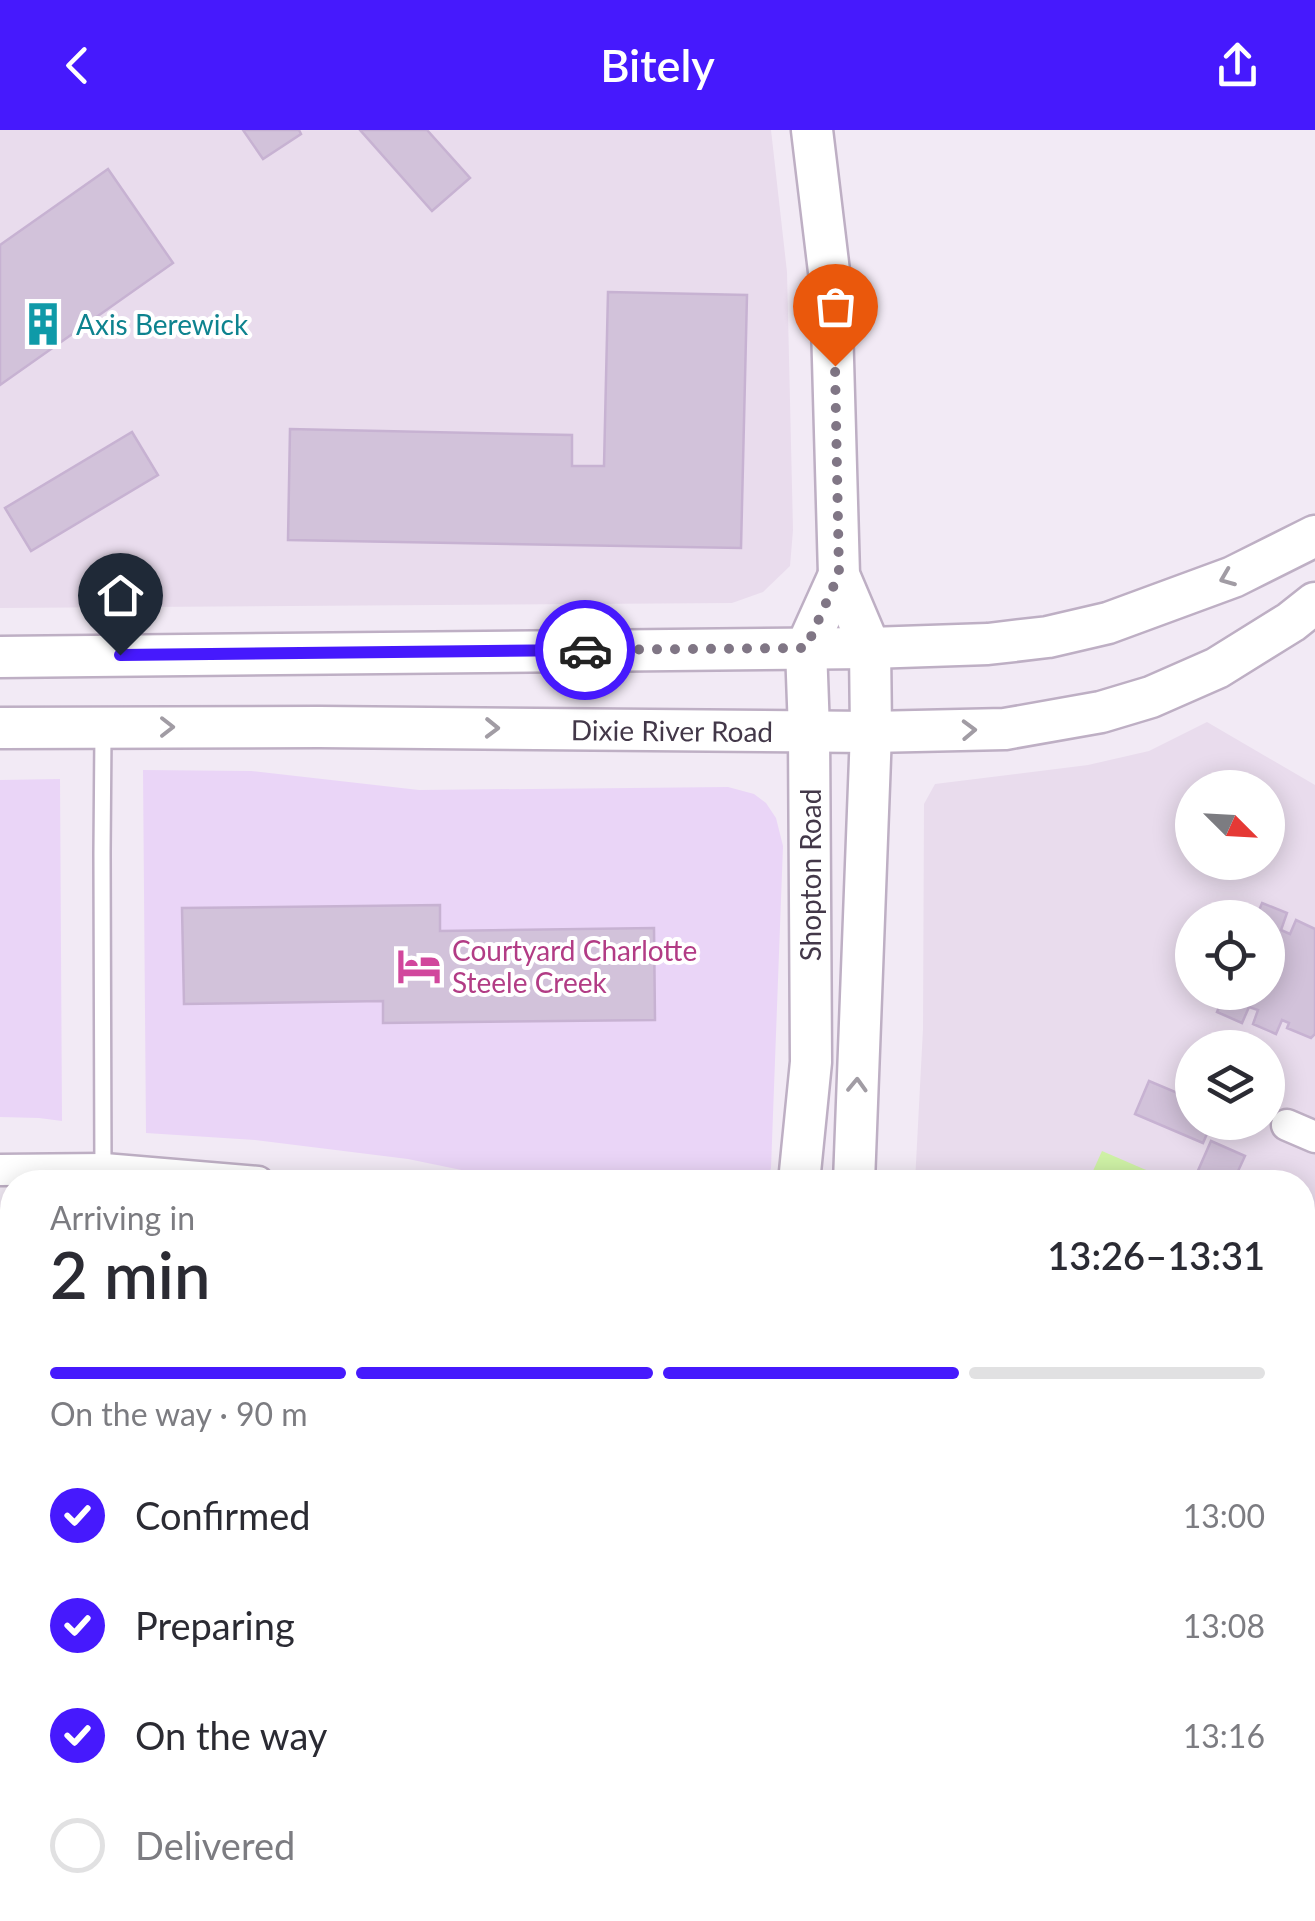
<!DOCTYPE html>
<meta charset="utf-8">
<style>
:root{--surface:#fff;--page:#f7f7f7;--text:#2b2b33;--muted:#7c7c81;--line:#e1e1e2;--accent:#4619fd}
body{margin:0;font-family:Lato,sans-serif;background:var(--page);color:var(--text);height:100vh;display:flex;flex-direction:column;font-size:38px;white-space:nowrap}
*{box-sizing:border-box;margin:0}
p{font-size:32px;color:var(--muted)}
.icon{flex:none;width:55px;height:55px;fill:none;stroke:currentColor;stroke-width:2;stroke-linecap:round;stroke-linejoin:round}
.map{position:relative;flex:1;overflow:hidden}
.side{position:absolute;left:0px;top:1040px;width:1315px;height:752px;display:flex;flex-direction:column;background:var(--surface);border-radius:40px 40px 0 0;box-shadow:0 5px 25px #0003}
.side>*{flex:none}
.needle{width:65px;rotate:114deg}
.buttons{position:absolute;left:1175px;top:640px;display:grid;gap:20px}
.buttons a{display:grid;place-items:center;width:110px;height:110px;border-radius:50%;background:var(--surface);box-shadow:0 5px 25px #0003;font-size:50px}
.pin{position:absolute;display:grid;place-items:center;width:85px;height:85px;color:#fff;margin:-102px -42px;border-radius:50% 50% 50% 0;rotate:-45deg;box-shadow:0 0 10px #0007}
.pin .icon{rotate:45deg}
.courier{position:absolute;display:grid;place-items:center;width:100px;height:100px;margin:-50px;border:8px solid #4619fd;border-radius:50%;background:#fff;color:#222;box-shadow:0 2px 12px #0007}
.head em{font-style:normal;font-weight:600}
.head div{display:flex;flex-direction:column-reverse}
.head{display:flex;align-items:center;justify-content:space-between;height:170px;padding:0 50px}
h1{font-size:65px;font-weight:600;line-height:75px}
.bar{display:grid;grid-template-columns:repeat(4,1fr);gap:15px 10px;align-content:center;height:120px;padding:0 50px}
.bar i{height:12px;border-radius:8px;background:var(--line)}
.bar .on{background:var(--accent)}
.bar p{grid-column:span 4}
ol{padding:0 50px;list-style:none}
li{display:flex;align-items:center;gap:30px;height:110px}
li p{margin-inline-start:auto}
li .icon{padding:10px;border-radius:50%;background:var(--accent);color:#fff;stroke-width:4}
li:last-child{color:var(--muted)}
li i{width:55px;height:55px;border:5px solid var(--line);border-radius:50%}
header{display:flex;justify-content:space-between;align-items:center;height:130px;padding:0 50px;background:var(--accent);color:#fff;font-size:45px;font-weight:600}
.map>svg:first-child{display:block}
.residential{fill:#e9dced;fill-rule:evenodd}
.commercial{fill:#ead5f7}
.parking{fill:#e2dee4}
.water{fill:#cff2a6}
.building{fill:#d2c2da;stroke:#c7b2d2;stroke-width:2.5}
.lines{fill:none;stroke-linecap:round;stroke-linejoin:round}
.service-casing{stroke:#beafc4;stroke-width:20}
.minor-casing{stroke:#beafc4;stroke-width:35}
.tertiary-casing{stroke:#beafc4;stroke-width:45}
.service{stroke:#fff;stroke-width:15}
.minor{stroke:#fff;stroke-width:30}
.tertiary{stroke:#fff;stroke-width:40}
.oneway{stroke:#a19ca4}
.done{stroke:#807685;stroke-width:10;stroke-dasharray:0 18}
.route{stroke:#4619fd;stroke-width:12}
.labels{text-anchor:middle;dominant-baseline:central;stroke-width:8;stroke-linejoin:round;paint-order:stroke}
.culture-label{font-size:28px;fill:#0d838f;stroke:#fff;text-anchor:start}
.street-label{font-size:28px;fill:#433849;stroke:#fff}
.hotel-label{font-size:28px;fill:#b23c85;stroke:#fff;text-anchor:start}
</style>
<header><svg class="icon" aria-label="back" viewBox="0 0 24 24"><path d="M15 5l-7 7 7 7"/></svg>Bitely<svg class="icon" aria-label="share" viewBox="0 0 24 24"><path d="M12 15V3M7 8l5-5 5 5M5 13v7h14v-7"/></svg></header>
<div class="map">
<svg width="1315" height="1791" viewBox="0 0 1315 1791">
<rect width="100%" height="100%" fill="#f2eaf5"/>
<g class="residential">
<path d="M0,0H771L787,142L793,400L790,436L763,462L732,473L0,478Z"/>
<path d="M1207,592L1315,655V1791H745L749,1780H1302V1052H915L923,899L924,674L935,654L1088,635L1149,621ZM1192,658H1268V732H1192ZM1192,788H1268V862H1192ZM1192,918H1268V992H1192Z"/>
</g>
<g class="commercial">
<path d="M143,640L251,641L419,660L728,657L754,664L766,673L776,688L783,716L771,1038L767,1052H520L408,1029L255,1010L146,1003Z"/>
<path d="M60,649L62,991L39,988L0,987V650Z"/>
<path d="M0,1089H12V1780H555L551,1791H0Z"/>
</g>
<g class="parking">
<path d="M0,1103H12V1598L0,1623Z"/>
<path d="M12,1759V1780H490L484,1791H0L7,1764Z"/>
</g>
<path class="water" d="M1102,1021L1153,1043L1149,1052H1088Z"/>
<g class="building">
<path d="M243,0H299L301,4L263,29Z"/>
<path d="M360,0H427L470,48L432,81Z"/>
<path d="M108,39L173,133L0,255V115Z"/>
<path d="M608,162L747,165L741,418L288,410L290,299L572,305V336H604Z"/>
<path d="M132,302L158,345L31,421L5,378Z"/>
<path d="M1262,773L1287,783L1281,800L1290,804L1296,790L1315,799V904L1311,908L1287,898L1289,893L1282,890L1276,904L1253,894L1258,880L1249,877L1242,893L1217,882L1223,866L1215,862H1268V788H1256Z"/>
<path d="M440,775V801L654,798L655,890L383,893V871L184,874L182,778Z"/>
<path d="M1149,951L1192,969V992H1212L1203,1013L1135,984Z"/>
<path d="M1211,1011L1245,1026L1233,1052H1193Z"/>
<path d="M1303,1093L1315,1098V1348L1309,1346L1302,1362V1140L1309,1128L1302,1125Z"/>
<path d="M1314,1513H1315V1641L1302,1635L1305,1620L1302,1619V1525L1308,1527Z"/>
<path d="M964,1780H1057L1052,1791H988L982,1788L981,1791H961Z"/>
</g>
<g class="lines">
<g class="service-casing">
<g id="service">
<path d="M103,1044L102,723L103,602"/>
<path d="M0,1703L12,1688"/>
</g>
</g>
<g class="minor-casing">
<g id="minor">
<path d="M1287,995L1315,1007"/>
<path d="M0,1040L104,1039L258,1052"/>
<path d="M1302,1725L1315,1728"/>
<path d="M1175,1791L1179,1780"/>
</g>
</g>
<g class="tertiary-casing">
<g id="tertiary">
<path d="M812,0L831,158L839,445L870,518L871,602L854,1052"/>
<path d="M0,527L870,518L988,514L1048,507L1108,493L1233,447L1315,406"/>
<path id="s1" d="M0,598L319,597L871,602L1005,599L1101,582L1151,567L1217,538L1291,492L1315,473"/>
<path d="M799,1052L811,932L809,601L806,518L839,445"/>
<path d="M611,1791L615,1780"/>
<path d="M672,1791L676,1780"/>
</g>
</g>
<use href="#service" class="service"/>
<use href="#minor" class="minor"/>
<use href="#tertiary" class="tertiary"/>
</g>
<defs><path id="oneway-chevron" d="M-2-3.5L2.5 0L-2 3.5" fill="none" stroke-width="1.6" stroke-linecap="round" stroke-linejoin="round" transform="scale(2.5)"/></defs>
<g class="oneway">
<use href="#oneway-chevron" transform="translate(1227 448) rotate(158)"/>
<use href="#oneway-chevron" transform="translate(167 597)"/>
<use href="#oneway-chevron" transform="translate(492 598) rotate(1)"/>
<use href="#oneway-chevron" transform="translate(969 600) rotate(-2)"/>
<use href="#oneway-chevron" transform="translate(857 955) rotate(-88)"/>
</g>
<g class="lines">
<path class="done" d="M585,520L806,518L839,444L835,236"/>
<path class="route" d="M120,525L585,520"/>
</g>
<defs>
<g id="building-bare" transform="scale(3.45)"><path d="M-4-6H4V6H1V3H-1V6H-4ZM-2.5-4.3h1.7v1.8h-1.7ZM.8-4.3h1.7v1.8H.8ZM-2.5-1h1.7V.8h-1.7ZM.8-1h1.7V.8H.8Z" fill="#0f9aa8" stroke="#fff" stroke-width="2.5" paint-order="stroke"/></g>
<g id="hotel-bare" transform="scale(3.45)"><path d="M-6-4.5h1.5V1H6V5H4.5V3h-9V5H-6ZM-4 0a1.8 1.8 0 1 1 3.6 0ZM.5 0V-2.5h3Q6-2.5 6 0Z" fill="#d1479c" stroke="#fff" stroke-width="2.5" paint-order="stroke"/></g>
</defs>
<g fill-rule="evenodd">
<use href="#building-bare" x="43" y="194"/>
<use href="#hotel-bare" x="419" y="836"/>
</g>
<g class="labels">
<g class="culture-label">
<text x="76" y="194">Axis Berewick</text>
</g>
<g class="street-label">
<text stroke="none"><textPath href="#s1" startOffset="672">Dixie River Road</textPath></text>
<text transform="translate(810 745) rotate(-90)">Shopton Road</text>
</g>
<g class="hotel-label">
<text x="452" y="820">Courtyard Charlotte<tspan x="452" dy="32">Steele Creek</tspan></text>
</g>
</g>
</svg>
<div class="buttons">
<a><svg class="needle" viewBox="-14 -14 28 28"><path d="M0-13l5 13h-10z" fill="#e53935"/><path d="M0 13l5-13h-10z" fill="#7c7c81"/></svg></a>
<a><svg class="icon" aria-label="locate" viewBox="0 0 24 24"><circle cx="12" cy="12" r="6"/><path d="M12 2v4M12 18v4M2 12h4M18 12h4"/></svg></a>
<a><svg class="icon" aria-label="layers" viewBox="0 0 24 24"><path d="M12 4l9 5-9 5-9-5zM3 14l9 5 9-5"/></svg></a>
</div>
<div class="pin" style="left:835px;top:236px;background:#ea580c"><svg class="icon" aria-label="bag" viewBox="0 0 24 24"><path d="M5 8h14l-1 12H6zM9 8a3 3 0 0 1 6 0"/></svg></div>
<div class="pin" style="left:120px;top:525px;background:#1f2937"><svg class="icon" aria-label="home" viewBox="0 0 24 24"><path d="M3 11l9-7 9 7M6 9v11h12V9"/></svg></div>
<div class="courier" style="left:585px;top:520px"><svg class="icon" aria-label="car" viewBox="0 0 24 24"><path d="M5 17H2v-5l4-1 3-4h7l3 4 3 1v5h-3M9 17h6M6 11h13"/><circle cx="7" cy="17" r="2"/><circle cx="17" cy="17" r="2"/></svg></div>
<section class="side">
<div class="head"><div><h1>2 min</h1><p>Arriving in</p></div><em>13:26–13:31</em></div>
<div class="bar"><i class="on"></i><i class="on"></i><i class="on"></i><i></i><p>On the way · 90 m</p></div>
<ol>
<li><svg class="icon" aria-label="check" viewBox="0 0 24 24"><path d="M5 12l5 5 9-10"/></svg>Confirmed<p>13:00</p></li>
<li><svg class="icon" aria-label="check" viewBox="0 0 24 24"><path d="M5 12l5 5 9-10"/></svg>Preparing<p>13:08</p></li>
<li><svg class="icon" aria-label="check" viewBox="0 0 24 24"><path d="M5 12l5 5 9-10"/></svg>On the way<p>13:16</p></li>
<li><i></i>Delivered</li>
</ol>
</section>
</div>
